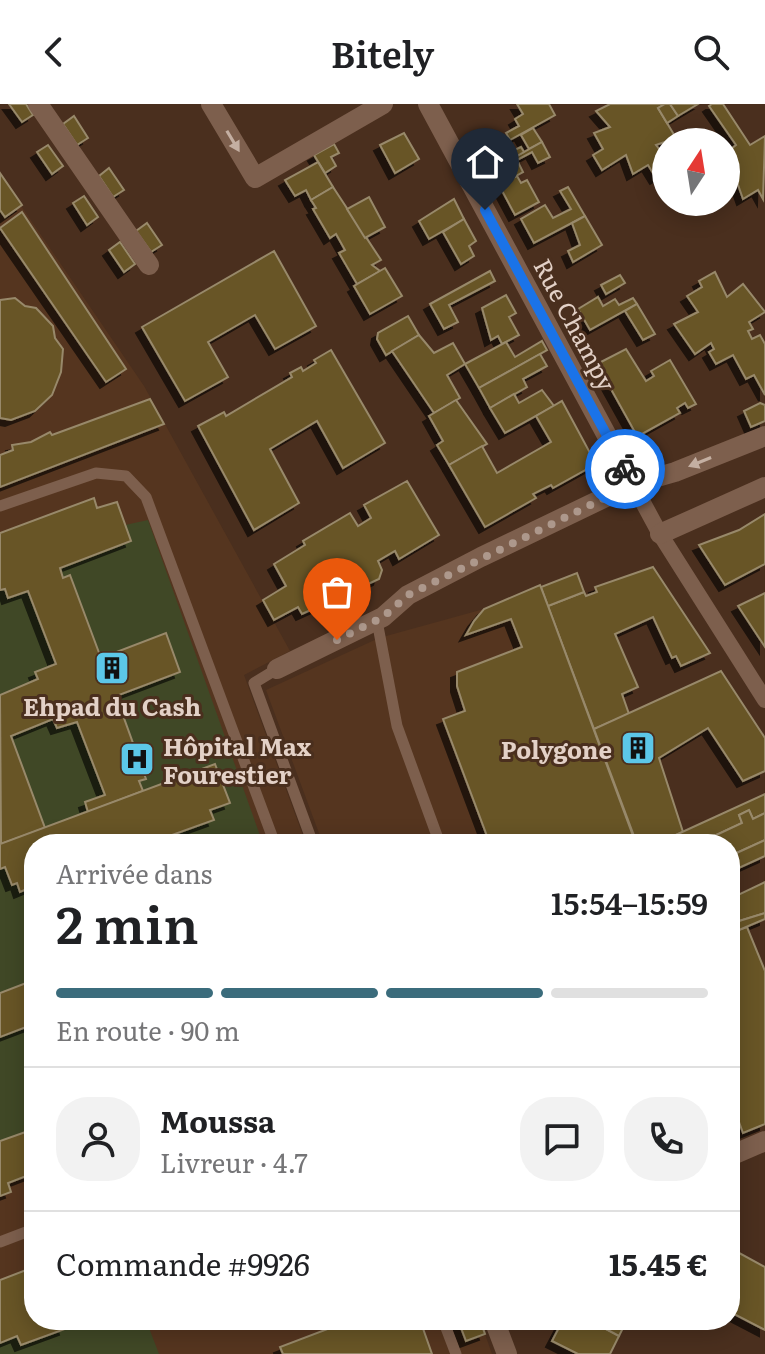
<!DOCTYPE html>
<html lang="fr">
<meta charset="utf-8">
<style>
:root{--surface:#fff;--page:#f2f2f2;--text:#202124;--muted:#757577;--line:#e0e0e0;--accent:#3b6c7c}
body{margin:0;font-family:Literata,serif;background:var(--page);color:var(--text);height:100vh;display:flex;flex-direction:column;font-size:30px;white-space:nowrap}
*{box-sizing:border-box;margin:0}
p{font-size:26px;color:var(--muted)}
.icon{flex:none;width:44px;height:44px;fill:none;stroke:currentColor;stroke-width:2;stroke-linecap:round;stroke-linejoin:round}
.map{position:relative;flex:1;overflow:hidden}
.side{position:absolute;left:24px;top:730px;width:716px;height:496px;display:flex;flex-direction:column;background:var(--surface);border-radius:32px;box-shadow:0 4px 20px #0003}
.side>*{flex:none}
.needle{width:52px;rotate:12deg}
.tools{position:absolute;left:652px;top:24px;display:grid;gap:16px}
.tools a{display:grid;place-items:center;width:88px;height:88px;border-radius:50%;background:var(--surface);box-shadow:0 4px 20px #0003;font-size:40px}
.pin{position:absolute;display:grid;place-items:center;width:68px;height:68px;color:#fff;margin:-82px -34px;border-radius:50% 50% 50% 0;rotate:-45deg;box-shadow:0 0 8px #0007}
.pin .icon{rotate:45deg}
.courier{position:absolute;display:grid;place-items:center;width:80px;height:80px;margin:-40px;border:6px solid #1a73e8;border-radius:50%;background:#fff;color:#222;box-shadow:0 2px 10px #0007}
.summary em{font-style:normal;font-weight:600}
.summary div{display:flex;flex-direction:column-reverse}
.summary{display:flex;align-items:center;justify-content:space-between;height:136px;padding:0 32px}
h1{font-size:52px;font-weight:600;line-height:60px}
.bar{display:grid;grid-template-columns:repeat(4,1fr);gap:12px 8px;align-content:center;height:96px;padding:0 32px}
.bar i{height:10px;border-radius:6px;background:var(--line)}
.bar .on{background:var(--accent)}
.bar p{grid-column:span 4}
.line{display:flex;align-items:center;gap:20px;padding:0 32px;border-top:2px solid var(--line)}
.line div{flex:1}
.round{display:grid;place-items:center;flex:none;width:84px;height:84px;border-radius:32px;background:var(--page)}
header{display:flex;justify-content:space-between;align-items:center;height:104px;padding:0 32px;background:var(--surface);font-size:36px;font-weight:600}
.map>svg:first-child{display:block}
.built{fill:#55351f}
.green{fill:#404826}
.building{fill:#675428;stroke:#98896a;stroke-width:2;filter:url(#shadow)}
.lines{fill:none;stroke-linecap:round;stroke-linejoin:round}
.service{stroke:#7d5f4d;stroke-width:11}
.pedestrian{stroke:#7d5f4d;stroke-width:16}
.minor{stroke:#7d5f4d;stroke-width:20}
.oneway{fill:#c4afa2}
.done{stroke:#ad988c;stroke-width:8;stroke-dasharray:0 14.4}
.route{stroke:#1a73e8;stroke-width:10}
.labels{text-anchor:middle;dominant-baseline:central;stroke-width:6;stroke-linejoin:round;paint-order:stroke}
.street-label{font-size:24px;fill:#e3d1c7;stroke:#4a2f1e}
.poi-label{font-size:24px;font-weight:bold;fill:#e3d1c7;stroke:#4a2f1e}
</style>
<header><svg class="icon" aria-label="back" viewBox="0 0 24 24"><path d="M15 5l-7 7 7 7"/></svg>Bitely<svg class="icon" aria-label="search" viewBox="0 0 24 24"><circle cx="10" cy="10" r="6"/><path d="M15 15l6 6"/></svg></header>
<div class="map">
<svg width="765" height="1250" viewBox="0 0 765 1250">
<defs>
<filter id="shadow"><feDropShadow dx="-6" dy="6" stdDeviation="0" flood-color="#0009"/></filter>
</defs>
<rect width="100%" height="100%" fill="#4a2f1e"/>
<g class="built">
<path d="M0,71L144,282L290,547L244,571L306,740H34V1216H480L492,1250H0Z"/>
<path d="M540,481L636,740H323L266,586L379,534L484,505Z"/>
</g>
<g class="green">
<path d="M148,416L263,740H147L213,715L210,706L229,699L215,660L143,687L139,677L146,674L116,592L180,567L165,529L101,554L70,471L63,474L60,464L131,437L125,421Z"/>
<path d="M5,485L8,494L28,487L56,560L36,568L38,575L0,591V486Z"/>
<path d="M53,615L57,624L77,618L105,691L85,698L88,708L45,724L11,632Z"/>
<path d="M5,763L11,780L17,779L20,787L34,782V877L0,889V765Z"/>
<path d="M34,920V1025L0,1037V933Z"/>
<path d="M62,1216H146L159,1250H0V1239L17,1232L22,1241L65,1225Z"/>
</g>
<g class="building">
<path d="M9,0H26L33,11L22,18Z"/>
<path d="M517,0H549L555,11L510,36L506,29L519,22L515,15L523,10Z"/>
<path d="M610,0H665L658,4L676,34L656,41L666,54V68L656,74L648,61L633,70L626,51L602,66L593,51L603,45L594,29L610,23L596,7Z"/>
<path d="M665,0H670L678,12L667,19L658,4Z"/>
<path d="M670,0H698L678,12Z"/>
<path d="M712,0H723L750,41L765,32L763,95L758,86L743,95L736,75L726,81V41L731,45L736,41L709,2Z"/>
<path d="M74,12L88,34L77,41L63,20Z"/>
<path d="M533,24L542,38L529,45L521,31Z"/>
<path d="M404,29L419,55L395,69L380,41Z"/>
<path d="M542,38L550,53L538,59L532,48L517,56L523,68L498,82L490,67Z"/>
<path d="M334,40L339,49L331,53L336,62L325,69L314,51Z"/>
<path d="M48,41L63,62L52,70L37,48Z"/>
<path d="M521,43L524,48L501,61L497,54Z"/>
<path d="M318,58L333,83L311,96L306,86L295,92L285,76Z"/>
<path d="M109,64L124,86L113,93L99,72Z"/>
<path d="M0,69L22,101L5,113L0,106Z"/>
<path d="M517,72L521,79L527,76L539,98L515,111L499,81Z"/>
<path d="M333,83L381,156L372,161L380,167L357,180L339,149L345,146L336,130L330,134L313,105L316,104L311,96Z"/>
<path d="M568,83L585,112L534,139L521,115L545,101L553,114L571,105L560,87Z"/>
<path d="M84,92L98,113L87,121L73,99Z"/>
<path d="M369,93L385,123L365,134L347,105Z"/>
<path d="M454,95L464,115L429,135L419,117Z"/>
<path d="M22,108L126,265L106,278L0,124Z"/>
<path d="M585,112L602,141L573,158L568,147L580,141L572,119Z"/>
<path d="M464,115L476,137L469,142L474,152L461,160L443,128Z"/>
<path d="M147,119L162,141L151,148L136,127Z"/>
<path d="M120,138L135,160L124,168L109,146Z"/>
<path d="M274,147L316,222L275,245L255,211L208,238L228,273L185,297L142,223Z"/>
<path d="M385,164L402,192L370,210L354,182Z"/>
<path d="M490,167L495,177L449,201L458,218L444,225L430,200Z"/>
<path d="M715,168L727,193L743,180L765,208L749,218L753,225L748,227L752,235L760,231L765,240V291L754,271L746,275L733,251L716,260L709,248L714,245L711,239L695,250L674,220L698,208L687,192L702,183L699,177Z"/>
<path d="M620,171L625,179L606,190L601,181Z"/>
<path d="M506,191L516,209L509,213L519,231L502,240L498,232L491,236L482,204Z"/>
<path d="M598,193L603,202L615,195L619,201L633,194L637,200L590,226L578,205Z"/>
<path d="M15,194L25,202L36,204L53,222L55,234L63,245L61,268L52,291L35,307L11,316L0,314V196Z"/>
<path d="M637,200L655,230L643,236L625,207Z"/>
<path d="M408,212L419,231L386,251L377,235L378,229Z"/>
<path d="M419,231L434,249L453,239L465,260L447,271L460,294L434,309L392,247Z"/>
<path d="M542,237L547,246L479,284L465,260L506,238L515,253Z"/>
<path d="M626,245L646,277L654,272L651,267L670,256L696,300L688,304L685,299L677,304L680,309L642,330H636L597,260Z"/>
<path d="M331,246L385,339L343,364L317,317L270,345L299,399L254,426L198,322L224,308L226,312L292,273L290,269L301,263L303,267L316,259L314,256Z"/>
<path d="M540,250L547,262L523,275L527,283L490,304L479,284Z"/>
<path d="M542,286L554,302L505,329L490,304L514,290L519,299Z"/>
<path d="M150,295L164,320L0,383V351L13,346L12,341L31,338L50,328L52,331Z"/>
<path d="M456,296L487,340L449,361L437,341L443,337L429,312Z"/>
<path d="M562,297L596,360L553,384L551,381L533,390L536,394L485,423L449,361L482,342L497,369L551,338L536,312Z"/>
<path d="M760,299L765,301V317L751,323L744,307Z"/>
<path d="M407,377L439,431L399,455L395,447L378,457L382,466L379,475L302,510L298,503L274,516L263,496L286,482L274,460L305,441L303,437L350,409L358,422L371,414L364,401Z"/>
<path d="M94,394L97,404L117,398L131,437L60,464L63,474L70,471L101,554L166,529L180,568L116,592L146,675L139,677L143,687L88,708L85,698L105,691L77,618L57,624L53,615L11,632L45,724L1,740L0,591L38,575L35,568L56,560L28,487L8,494L5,485L0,486V429Z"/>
<path d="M765,410V460L725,481L699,441L739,426Z"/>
<path d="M653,463L710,549L681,562L676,552L672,554L653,513L615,530L638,583L622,590L629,610L594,625L548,502L584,488L586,492L597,488L595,483Z"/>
<path d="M577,469L584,488L548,502L541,483Z"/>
<path d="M540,481L548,502L636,740H490L443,615L465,607L457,582V568L522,543L511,515L466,531L474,517L484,505Z"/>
<path d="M765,489V543L738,502Z"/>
<path d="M721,567L765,634V667L743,677L708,624L659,654L683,728L656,740H637L594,625Z"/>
<path d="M215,660L230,699L210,706L214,716L147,740H34V782L20,788L17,779L12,781L5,763L0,765V740Z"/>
<path d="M765,690V709L753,715L749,706L739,711L742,719L697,740H692L688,733L673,740H656Z"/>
<path d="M749,706L753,715L765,709V736L730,752V740H697L742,719L739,711Z"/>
<path d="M765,736V752L730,768V752Z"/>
<path d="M765,778V809L736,818L739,826L747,823L765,867V1020L743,1029L730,993V783L734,793Z"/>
<path d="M765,809V815L739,826L736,818Z"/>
<path d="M34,876V920L0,933V889Z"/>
<path d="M34,1025V1069L8,1079L11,1088L0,1092V1037Z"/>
<path d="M730,1144L765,1163V1226L730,1208Z"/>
<path d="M34,1163V1216H62L65,1225L21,1241L17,1232L0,1239V1176Z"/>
<path d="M330,1216H420L432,1250H283L280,1243L333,1223Z"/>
<path d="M458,1216H480L485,1230L466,1237Z"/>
<path d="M563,1216H589L619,1232L610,1250H578L552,1237Z"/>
<path d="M589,1216H627L619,1232Z"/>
</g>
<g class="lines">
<g class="service">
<path d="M0,402L96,369L126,372L146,393L275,740"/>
<path d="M377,517L397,622L440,740"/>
<path d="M277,565L254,579L313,740"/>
<path d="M0,1138L34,1125"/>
<path d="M443,1216L456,1250"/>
</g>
<path class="pedestrian" d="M633,380L660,430L765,596"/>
<g class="minor">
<path d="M38,0L149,161"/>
<path d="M211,0L255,74L383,0"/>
<path d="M428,0L633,380"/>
<path d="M660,430L765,383"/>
<path d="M277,565L383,513L408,491L481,453L633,380L675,368L765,332"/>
<path d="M730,1052L765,1037"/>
<path d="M494,1216L507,1250"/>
</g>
</g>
<defs><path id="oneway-solid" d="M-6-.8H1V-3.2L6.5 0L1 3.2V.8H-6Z" transform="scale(2)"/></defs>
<g class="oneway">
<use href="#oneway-solid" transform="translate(233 37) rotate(59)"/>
<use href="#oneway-solid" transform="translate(700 358) rotate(158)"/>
</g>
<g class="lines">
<path class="done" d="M337,536L383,513L408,491L633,380L625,365"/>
<path class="route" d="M485,106L625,365"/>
</g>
<defs>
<g id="building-square" transform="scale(1.8)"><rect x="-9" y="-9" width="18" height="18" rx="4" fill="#5cc7e8" stroke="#4a2f1e"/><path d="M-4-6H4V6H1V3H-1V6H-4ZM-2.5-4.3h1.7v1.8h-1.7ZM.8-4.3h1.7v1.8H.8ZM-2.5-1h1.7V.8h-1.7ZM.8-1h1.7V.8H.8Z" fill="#111"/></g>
<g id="hospital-square" transform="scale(1.8)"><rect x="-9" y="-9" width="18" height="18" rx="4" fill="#5cc7e8" stroke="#4a2f1e"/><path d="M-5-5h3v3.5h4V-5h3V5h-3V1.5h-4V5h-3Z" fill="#111"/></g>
</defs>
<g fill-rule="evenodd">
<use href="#building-square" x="112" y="564"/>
<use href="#building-square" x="638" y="644"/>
<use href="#hospital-square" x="137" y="655"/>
</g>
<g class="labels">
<g class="street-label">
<text transform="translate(576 220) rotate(62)">Rue Champy</text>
</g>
<g class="poi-label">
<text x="112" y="601">Ehpad du Cash</text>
<text x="163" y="641" text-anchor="start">Hôpital Max<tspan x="163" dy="28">Fourestier</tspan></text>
<text x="612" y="644" text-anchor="end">Polygone</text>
</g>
</g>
</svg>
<div class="tools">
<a><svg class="needle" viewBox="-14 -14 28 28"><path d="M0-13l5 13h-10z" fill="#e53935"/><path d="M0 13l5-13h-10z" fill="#757577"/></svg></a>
</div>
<div class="pin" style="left:337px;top:536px;background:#ea580c"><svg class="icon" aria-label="bag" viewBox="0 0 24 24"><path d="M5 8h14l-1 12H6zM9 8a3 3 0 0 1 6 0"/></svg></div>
<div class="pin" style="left:485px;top:106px;background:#1f2937"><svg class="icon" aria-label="home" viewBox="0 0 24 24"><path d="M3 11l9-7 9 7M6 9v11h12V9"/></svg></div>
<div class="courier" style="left:625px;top:365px"><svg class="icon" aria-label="bike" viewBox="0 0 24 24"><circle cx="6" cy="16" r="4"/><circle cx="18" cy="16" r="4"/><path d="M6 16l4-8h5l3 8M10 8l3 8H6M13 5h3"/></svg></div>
<section class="side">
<div class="summary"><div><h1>2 min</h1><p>Arrivée dans</p></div><em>15:54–15:59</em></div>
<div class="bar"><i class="on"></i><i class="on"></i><i class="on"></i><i></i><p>En route · 90 m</p></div>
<div class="line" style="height:144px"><a class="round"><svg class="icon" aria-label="person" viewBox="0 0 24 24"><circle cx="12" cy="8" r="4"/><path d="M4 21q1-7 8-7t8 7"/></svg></a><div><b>Moussa</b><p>Livreur · 4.7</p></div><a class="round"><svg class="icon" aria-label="chat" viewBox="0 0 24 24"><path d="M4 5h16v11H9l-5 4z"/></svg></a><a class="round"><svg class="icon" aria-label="phone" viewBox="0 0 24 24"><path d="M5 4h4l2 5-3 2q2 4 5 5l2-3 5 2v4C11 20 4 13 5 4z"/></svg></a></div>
<div class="line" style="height:104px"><div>Commande #9926</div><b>15.45 €</b></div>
</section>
</div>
